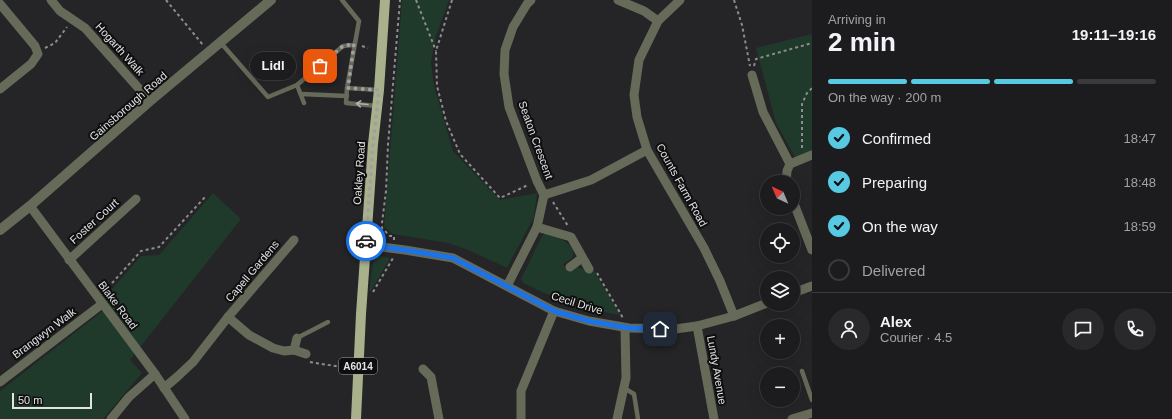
<!DOCTYPE html>
<meta charset="utf-8">
<style>
:root{--surface:#1c1b1d;--page:#29282a;--text:#f1f3f6;--muted:#a0a1a4;--line:#3a393b;--accent:#58c9e3}
body{margin:0;font-family:Arial,sans-serif;background:var(--page);color:var(--text);height:100vh;display:flex;flex-direction:column;font-size:15px;white-space:nowrap}
*{box-sizing:border-box;margin:0}
p{font-size:13px;color:var(--muted)}
.icon{flex:none;width:22px;height:22px;fill:none;stroke:currentColor;stroke-width:2;stroke-linecap:round;stroke-linejoin:round}
.map{position:relative;flex:1;overflow:hidden}
.side{display:flex;flex-direction:column;background:var(--surface);width:360px}
.side>*{flex:none}
.needle{width:26px;rotate:316deg}
.controls{position:absolute;left:760px;top:175px;display:grid;gap:8px}
.controls a{display:grid;place-items:center;width:40px;height:40px;border-radius:50%;background:var(--surface);box-shadow:0 4px 16px #0002,0 0 0 1px var(--line);font-size:20px}
.scale{position:absolute;left:12px;bottom:10px;width:80px;box-sizing:border-box;padding-left:4px;border:2px solid #e3e2e4;border-top:0;font-size:11px;line-height:14px;white-space:nowrap;color:#e3e2e4;-webkit-text-stroke:3px #0e0e0f;paint-order:stroke}
.pin{position:absolute;display:grid;place-items:center;width:34px;height:34px;color:#fff;margin:-17px;border-radius:8px;box-shadow:0 2px 6px #0006}
.courier{position:absolute;display:grid;place-items:center;width:40px;height:40px;margin:-20px;border:3px solid #1a73e8;border-radius:50%;background:#fff;color:#222;box-shadow:0 1px 5px #0007}
.bubble{position:absolute;height:28px;border-radius:14px;background:var(--surface);box-shadow:0 4px 16px #0002,0 0 0 1px var(--line);font-size:13px;font-weight:600;line-height:28px;text-align:center}
.headline em{font-style:normal;font-weight:600}
.headline div{display:flex;flex-direction:column-reverse}
.headline{display:flex;align-items:center;justify-content:space-between;height:68px;padding:0 16px}
h1{font-size:26px;font-weight:600;line-height:30px}
.bar{display:grid;grid-template-columns:repeat(4,1fr);gap:6px 4px;align-content:center;height:48px;padding:0 16px}
.bar i{height:5px;border-radius:3px;background:var(--line)}
.bar .active{background:var(--accent)}
.bar p{grid-column:span 4}
.line{display:flex;align-items:center;gap:10px;padding:0 16px;border-top:1px solid var(--line)}
.line div{flex:1}
.round{display:grid;place-items:center;flex:none;width:42px;height:42px;border-radius:21px;background:var(--page)}
ol{padding:0 16px;list-style:none}
li{display:flex;align-items:center;gap:12px;height:44px}
li p{margin-inline-start:auto}
li .icon{padding:4px;border-radius:50%;background:var(--accent);color:#111;stroke-width:4}
li:last-child{color:var(--muted)}
li i{width:22px;height:22px;border:2px solid var(--line);border-radius:50%}
main{display:flex;flex:1;min-height:0}
.map>svg:first-child{display:block}
.green{fill:#1f3a2a}
.lines{fill:none;stroke-linecap:round;stroke-linejoin:round}
.path{stroke:#8d8c8e;stroke-width:2;stroke-dasharray:3 3;stroke-linecap:butt}
.service{stroke:#666a59;stroke-width:4.5}
.minor{stroke:#666a59;stroke-width:9}
.tertiary{stroke:#666a59;stroke-width:10}
.primary{stroke:#a8b08c;stroke-width:10}
.oneway{stroke:#b1b2ac}
.done{stroke:#a0a0a2;stroke-width:4;stroke-dasharray:0 7.2}
.route{stroke:#1a73e8;stroke-width:5}
.labels{text-anchor:middle;dominant-baseline:central;stroke-width:4;stroke-linejoin:round;paint-order:stroke}
.shield{fill:#0e0e0f;stroke:#a3a2a4;stroke-width:1}
.shield-label{font-size:10px;font-weight:bold;fill:#e3e2e4}
.street-label{font-size:11px;fill:#e3e2e4;stroke:#0e0e0f}
</style>
<main>
<div class="map">
<svg width="812" height="419" viewBox="0 0 812 419">
<rect width="100%" height="100%" fill="#252427"/>
<g class="green">
<path d="M402,0H449L436,36L431,62L434,86L453,151L500,200L537,193L534,217L507,268L466,249L448,243L393,234L384,227Z"/>
<path d="M812,34V153L806,156L795,157L776,123L756,48Z"/>
<path d="M213,193L241,219L130,360L142,373L103,419H0V391L109,306L104,298L141,256L159,255Z"/>
<path d="M549,233C556,236 581,247 571,259C569,261 565,262 563,264L568,272L577,267L585,270L593,269L620,315L582,308L544,293L523,283L521,279L541,238L544,234Z"/>
<path d="M379,256L390,258L371,291H369L373,263Z"/>
</g>
<g class="lines">
<g class="path">
<path d="M166,0L203,45"/>
<path d="M416,0L436,51"/>
<path d="M452,0L436,51L437,86L446,121L460,154L500,198L528,185"/>
<path d="M734,0L742,25L750,66"/>
<path d="M362,46L368,48"/>
<path d="M45,48L55,43L67,27"/>
<path d="M754,66L756,59L812,43"/>
<path d="M802,148V104L807,93L812,88"/>
<path d="M553,202L568,226"/>
<path d="M394,240V236H390L382,228V223L386,191L388,145L400,0"/>
<path d="M597,273L623,318"/>
<path d="M104,292L141,251L159,247L206,196"/>
<path d="M373,292L393,258"/>
<path d="M310,362L341,367"/>
</g>
<g class="service">
<path d="M342,0L359,21L347,88L346,103L377,106"/>
<path d="M221,43L268,97L297,85L304,103"/>
<path d="M297,85L343,46L354,45"/>
<path d="M347,88L379,90"/>
<path d="M301,94L347,96"/>
<path d="M297,338L328,322"/>
<path d="M802,371L812,400"/>
<path d="M624,388L634,394L638,419"/>
</g>
<g class="minor">
<path d="M51,0L60,11L85,28L150,101"/>
<path d="M618,0L644,11L658,21"/>
<path d="M680,0L658,21L639,60L634,95L637,117L647,150L704,248L720,281L734,316"/>
<path d="M0,4L35,46L38,54L31,64L0,89"/>
<path d="M752,75L763,112L790,164"/>
<path d="M786,182L787,171L790,164L812,155"/>
<path d="M544,195L591,180L647,150"/>
<path d="M793,201L812,250"/>
<path d="M30,206L155,374L185,419"/>
<path d="M537,227L571,237L589,269"/>
<path d="M366,245L405,250L453,258L554,311L589,321L629,328L675,329L697,326L734,316L767,303"/>
<path d="M69,260L136,199"/>
<path d="M570,267L582,258"/>
<path d="M507,286L537,227L544,195L537,181L509,107L504,74L505,50L513,27L527,4L531,0"/>
<path d="M793,293L812,286"/>
<path d="M228,317L249,335L273,348L284,351L294,350L306,354"/>
<path d="M697,326L714,419"/>
<path d="M294,350L297,338"/>
<path d="M423,369L431,377L439,419"/>
<path d="M0,382L102,304"/>
<path d="M164,388L177,377L193,362L228,317L294,240"/>
<path d="M111,419L129,397L155,374"/>
<path d="M521,419V391L554,311"/>
<path d="M617,419L626,378L625,328"/>
<path d="M792,419L812,413"/>
</g>
<path class="tertiary" d="M0,230L30,206L150,101L271,0"/>
<path class="primary" d="M356,419L361,314L373,144L379,90L385,0"/>
</g>
<defs><path id="oneway-shaft" d="M-6 0H5M1.5-3L5.5 0L1.5 3" fill="none" stroke-width="1.6" stroke-linecap="round" stroke-linejoin="round"/></defs>
<use class="oneway" href="#oneway-shaft" transform="translate(362 104) rotate(-175)"/>
<g class="lines">
<path class="done" d="M320,66L343,46L354,44L348,88L379,90L373,144L366,241"/>
<path class="route" d="M366,241V245L405,250L453,258L554,311L589,321L629,328L660,329"/>
</g>
<g class="labels">
<rect class="shield" x="339" y="358" width="38" height="16" rx="3"/>
<g class="shield-label">
<text x="358" y="366">A6014</text>
</g>
<g class="street-label">
<text transform="translate(120 49) rotate(48)">Hogarth Walk</text>
<text transform="translate(128 106) rotate(-41)">Gainsborough Road</text>
<text transform="translate(536 140) rotate(70)">Seaton Crescent</text>
<text transform="translate(359 173) rotate(-86)">Oakley Road</text>
<text transform="translate(682 185) rotate(61)">Counts Farm Road</text>
<text transform="translate(94 221) rotate(-42)">Foster Court</text>
<text transform="translate(252 271) rotate(-50)">Capell Gardens</text>
<text transform="translate(577 303) rotate(17)">Cecil Drive</text>
<text transform="translate(118 305) rotate(53)">Blake Road</text>
<text transform="translate(44 333) rotate(-37)">Brangwyn Walk</text>
<text transform="translate(717 370) rotate(80)">Lundy Avenue</text>
</g>
</g>
</svg>
<div class="controls">
<a><svg class="needle" viewBox="-14 -14 28 28"><path d="M0-13l5 13h-10z" fill="#e53935"/><path d="M0 13l5-13h-10z" fill="#a0a1a4"/></svg></a>
<a><svg class="icon" aria-label="locate" viewBox="0 0 24 24"><circle cx="12" cy="12" r="6"/><path d="M12 2v4M12 18v4M2 12h4M18 12h4"/></svg></a>
<a><svg class="icon" aria-label="layers" viewBox="0 0 24 24"><path d="M12 4l9 5-9 5-9-5zM3 14l9 5 9-5"/></svg></a>
<a>+</a>
<a>−</a>
</div>
<div class="scale">50 m</div>
<div class="pin" style="left:320px;top:66px;background:#ea580c"><svg class="icon" aria-label="bag" viewBox="0 0 24 24"><path d="M5 8h14l-1 12H6zM9 8a3 3 0 0 1 6 0"/></svg></div>
<div class="pin" style="left:660px;top:329px;background:#1f2937"><svg class="icon" aria-label="home" viewBox="0 0 24 24"><path d="M3 11l9-7 9 7M6 9v11h12V9"/></svg></div>
<div class="courier" style="left:366px;top:241px"><svg class="icon" aria-label="car" viewBox="0 0 24 24"><path d="M5 17H2v-5l4-1 3-4h7l3 4 3 1v5h-3M9 17h6M6 11h13"/><circle cx="7" cy="17" r="2"/><circle cx="17" cy="17" r="2"/></svg></div>
<div class="bubble" style="left:250px;top:52px;width:46px">Lidl</div>
</div>
<section class="side">
<div class="headline"><div><h1>2 min</h1><p>Arriving in</p></div><em>19:11–19:16</em></div>
<div class="bar"><i class="active"></i><i class="active"></i><i class="active"></i><i></i><p>On the way · 200 m</p></div>
<ol>
<li><svg class="icon" aria-label="check" viewBox="0 0 24 24"><path d="M5 12l5 5 9-10"/></svg>Confirmed<p>18:47</p></li>
<li><svg class="icon" aria-label="check" viewBox="0 0 24 24"><path d="M5 12l5 5 9-10"/></svg>Preparing<p>18:48</p></li>
<li><svg class="icon" aria-label="check" viewBox="0 0 24 24"><path d="M5 12l5 5 9-10"/></svg>On the way<p>18:59</p></li>
<li><i></i>Delivered</li>
</ol>
<div class="line" style="height:72px"><a class="round"><svg class="icon" aria-label="person" viewBox="0 0 24 24"><circle cx="12" cy="8" r="4"/><path d="M4 21q1-7 8-7t8 7"/></svg></a><div><b>Alex</b><p>Courier · 4.5</p></div><a class="round"><svg class="icon" aria-label="chat" viewBox="0 0 24 24"><path d="M4 5h16v11H9l-5 4z"/></svg></a><a class="round"><svg class="icon" aria-label="phone" viewBox="0 0 24 24"><path d="M5 4h4l2 5-3 2q2 4 5 5l2-3 5 2v4C11 20 4 13 5 4z"/></svg></a></div>
</section>
</main>
